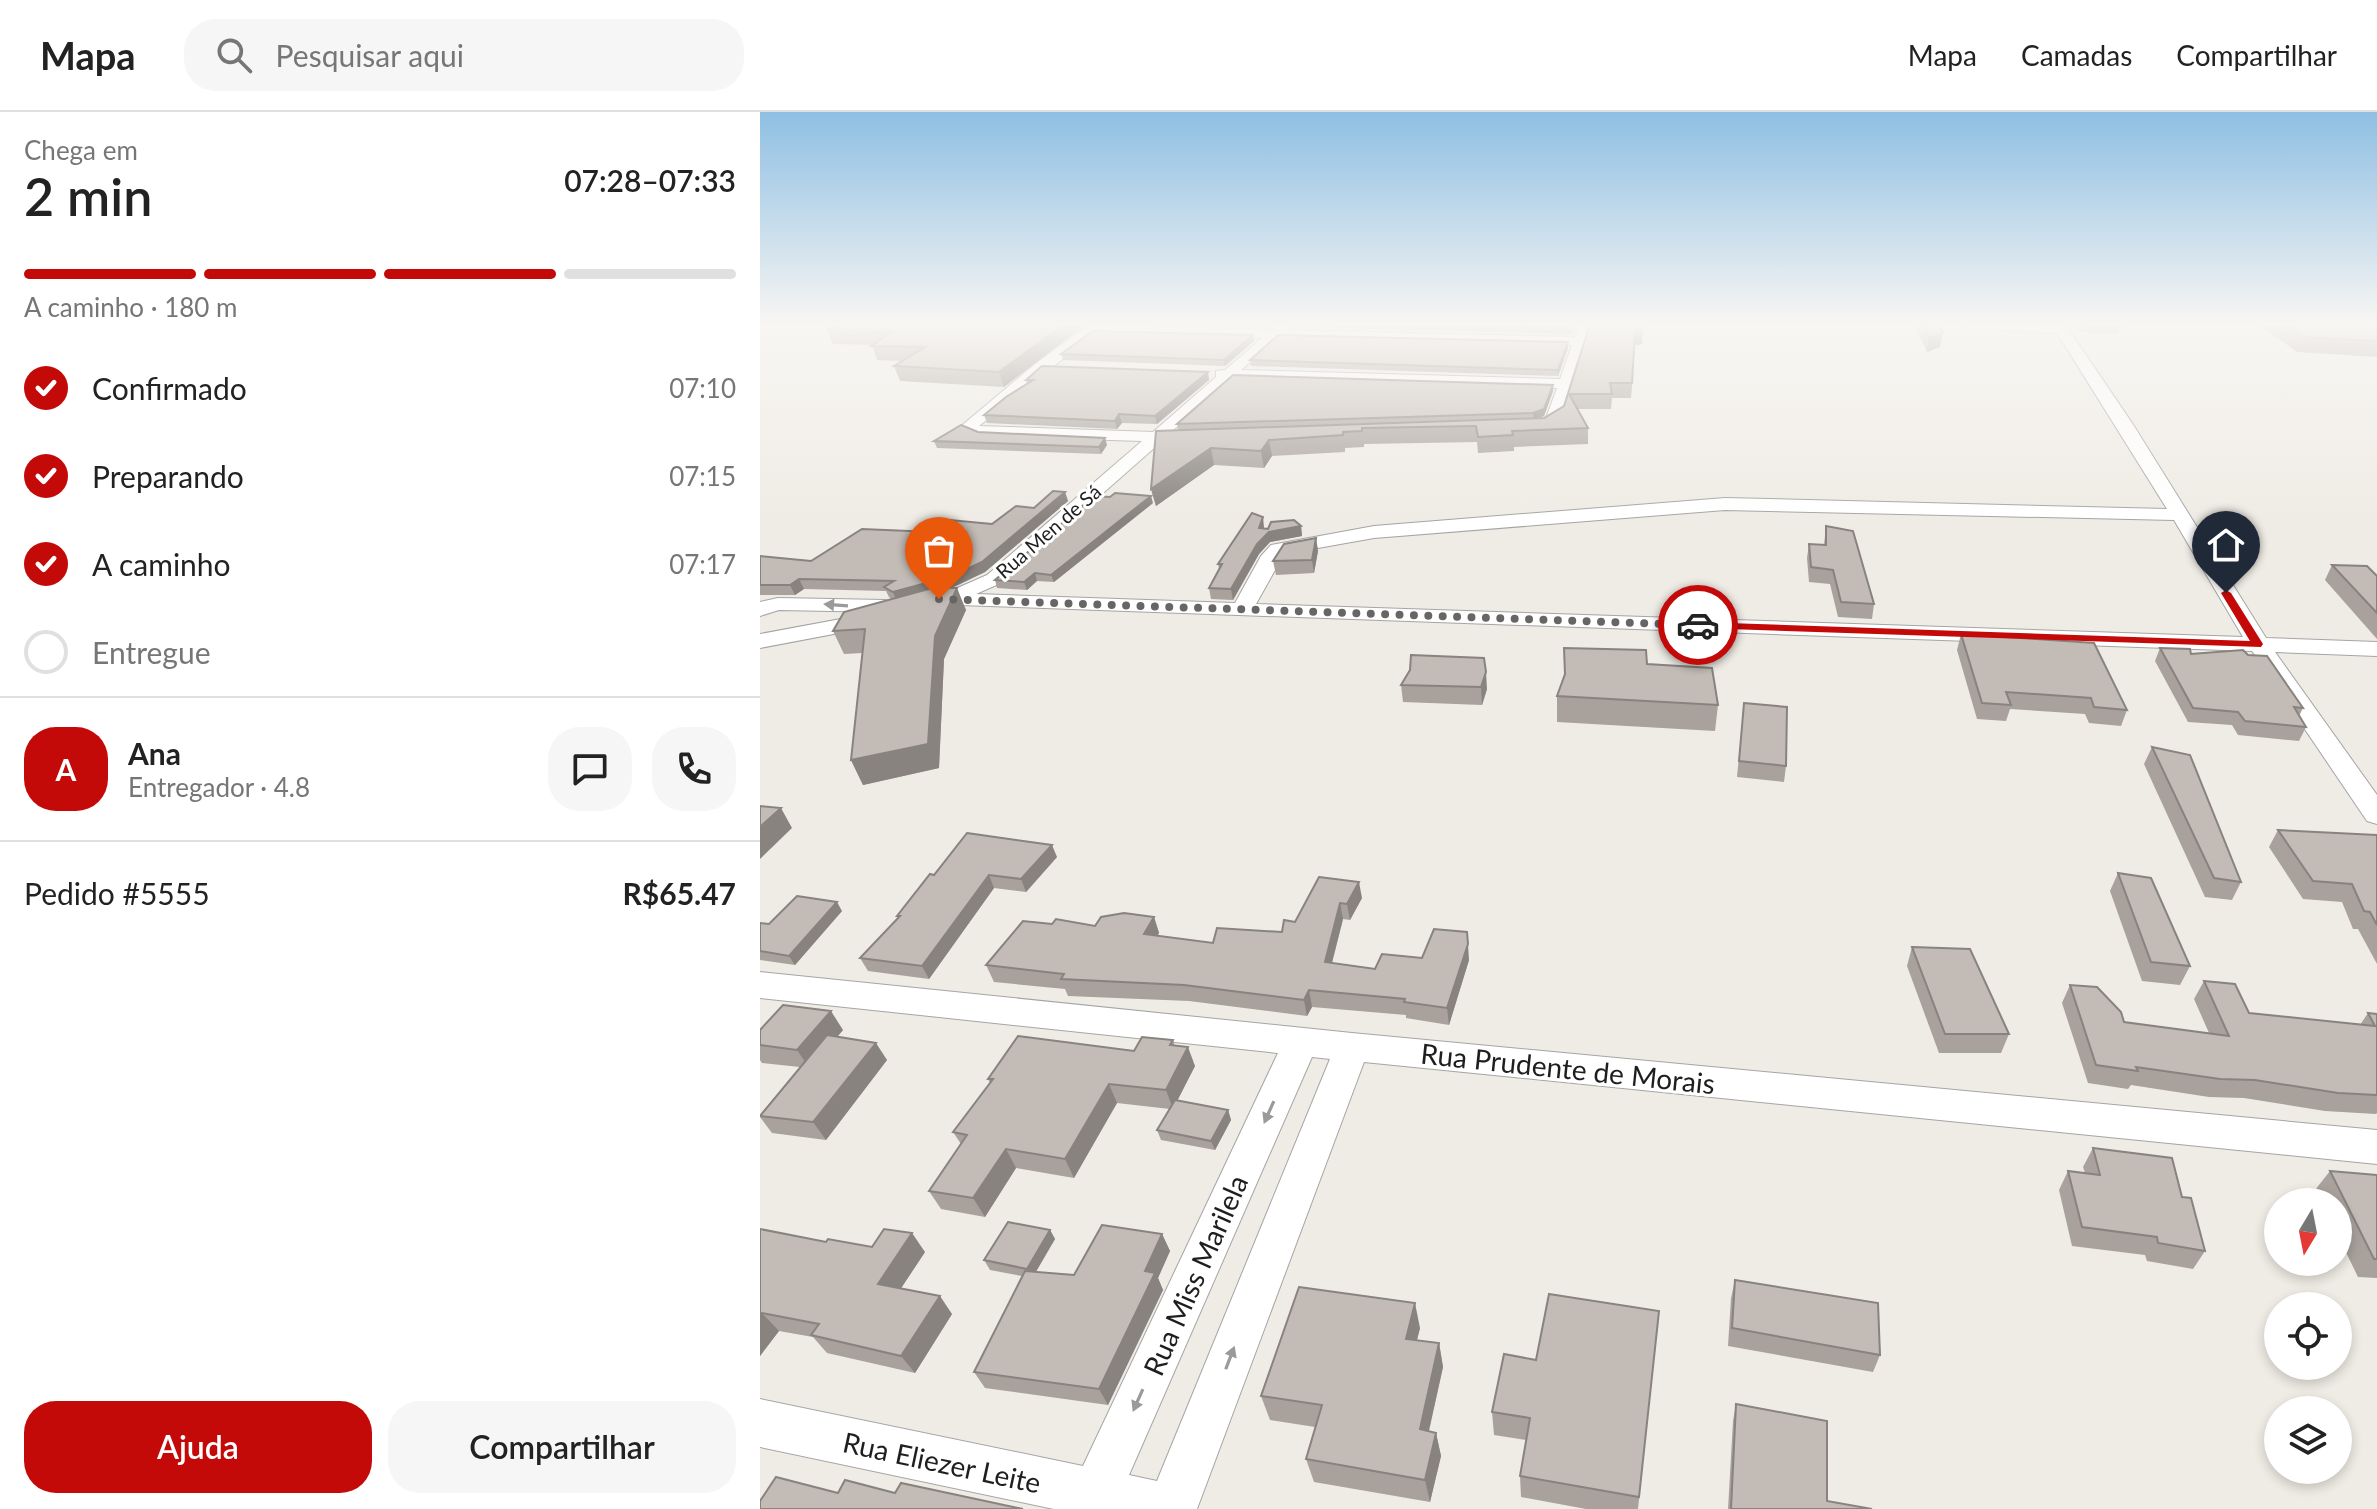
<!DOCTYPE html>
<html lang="pt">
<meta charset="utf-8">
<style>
:root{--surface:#fff;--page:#f6f6f6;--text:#222;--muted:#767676;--line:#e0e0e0;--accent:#c40909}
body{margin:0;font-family:Lato,sans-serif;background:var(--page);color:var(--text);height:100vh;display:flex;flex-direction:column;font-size:30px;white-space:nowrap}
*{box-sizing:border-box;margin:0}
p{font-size:26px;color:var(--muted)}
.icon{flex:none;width:44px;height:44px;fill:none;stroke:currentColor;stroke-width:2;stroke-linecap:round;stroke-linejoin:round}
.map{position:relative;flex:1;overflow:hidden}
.side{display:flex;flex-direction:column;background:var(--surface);width:760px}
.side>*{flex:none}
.needle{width:52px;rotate:190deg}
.fabs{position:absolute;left:1504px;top:1076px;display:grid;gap:16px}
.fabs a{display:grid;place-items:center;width:88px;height:88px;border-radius:50%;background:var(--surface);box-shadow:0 4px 12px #0003;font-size:40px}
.pin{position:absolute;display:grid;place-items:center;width:68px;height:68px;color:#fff;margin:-82px -34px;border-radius:50% 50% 50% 0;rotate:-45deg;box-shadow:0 0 8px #0007}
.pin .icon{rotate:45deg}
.courier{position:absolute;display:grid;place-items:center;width:80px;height:80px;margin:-40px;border:6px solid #c40909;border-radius:50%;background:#fff;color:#222;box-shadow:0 2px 10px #0007}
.head em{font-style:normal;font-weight:600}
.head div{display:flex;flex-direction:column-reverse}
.head{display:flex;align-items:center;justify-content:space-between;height:136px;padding:0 24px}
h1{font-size:52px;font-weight:600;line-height:60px}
.bar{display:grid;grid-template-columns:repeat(4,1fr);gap:12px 8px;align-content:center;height:96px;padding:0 24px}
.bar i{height:10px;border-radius:6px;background:var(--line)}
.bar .active{background:var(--accent)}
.bar p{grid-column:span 4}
.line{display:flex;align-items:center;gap:20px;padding:0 24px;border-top:2px solid var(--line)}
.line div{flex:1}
.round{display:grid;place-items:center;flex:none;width:84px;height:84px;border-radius:32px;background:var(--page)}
ol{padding:0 24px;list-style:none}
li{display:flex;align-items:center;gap:24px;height:88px}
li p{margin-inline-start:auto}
li .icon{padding:8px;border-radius:50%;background:var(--accent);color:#fff;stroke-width:4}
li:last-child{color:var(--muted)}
li i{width:44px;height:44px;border:4px solid var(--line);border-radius:50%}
.cta{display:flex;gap:16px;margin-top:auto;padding:16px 24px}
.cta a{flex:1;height:92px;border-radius:32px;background:var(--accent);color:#fff;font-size:32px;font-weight:600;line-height:92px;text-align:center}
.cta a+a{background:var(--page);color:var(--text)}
header{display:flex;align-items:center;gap:48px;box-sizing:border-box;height:112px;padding:0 40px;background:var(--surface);border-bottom:2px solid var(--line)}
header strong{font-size:38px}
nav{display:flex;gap:44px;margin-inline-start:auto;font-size:28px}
.search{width:560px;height:72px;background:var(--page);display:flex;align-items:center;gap:20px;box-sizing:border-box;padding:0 28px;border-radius:32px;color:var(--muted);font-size:30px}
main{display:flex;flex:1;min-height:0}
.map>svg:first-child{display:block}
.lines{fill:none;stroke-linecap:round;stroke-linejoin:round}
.street-casing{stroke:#a5a5a5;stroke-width:2}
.street{fill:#fff;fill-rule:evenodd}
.wall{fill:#a8a19c}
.shaded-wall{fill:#88837f}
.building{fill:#c3bbb5;stroke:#88837f;stroke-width:2}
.oneway{fill:#9a9a9a}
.route{fill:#c40909}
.done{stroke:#676664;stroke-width:8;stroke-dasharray:0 14.4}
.labels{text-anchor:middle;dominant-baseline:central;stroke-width:6;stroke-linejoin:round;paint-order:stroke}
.far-street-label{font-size:20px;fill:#1e1e1e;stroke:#fff}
.near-street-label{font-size:28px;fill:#1e1e1e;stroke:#fff}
</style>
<header>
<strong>Mapa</strong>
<div class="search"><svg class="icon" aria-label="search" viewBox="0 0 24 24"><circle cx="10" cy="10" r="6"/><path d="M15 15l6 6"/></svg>Pesquisar aqui</div>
<nav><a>Mapa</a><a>Camadas</a><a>Compartilhar</a></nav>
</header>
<main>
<section class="side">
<div class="head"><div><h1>2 min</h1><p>Chega em</p></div><em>07:28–07:33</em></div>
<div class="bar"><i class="active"></i><i class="active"></i><i class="active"></i><i></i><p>A caminho · 180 m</p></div>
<ol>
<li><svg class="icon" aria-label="check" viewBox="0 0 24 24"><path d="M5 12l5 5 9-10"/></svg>Confirmado<p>07:10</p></li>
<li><svg class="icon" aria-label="check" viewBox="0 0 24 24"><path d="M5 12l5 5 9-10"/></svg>Preparando<p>07:15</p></li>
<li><svg class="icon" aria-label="check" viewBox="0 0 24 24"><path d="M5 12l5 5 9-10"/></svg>A caminho<p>07:17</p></li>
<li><i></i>Entregue</li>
</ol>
<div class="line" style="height:144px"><b class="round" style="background:var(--accent);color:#fff">A</b><div><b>Ana</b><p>Entregador · 4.8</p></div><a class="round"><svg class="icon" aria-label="chat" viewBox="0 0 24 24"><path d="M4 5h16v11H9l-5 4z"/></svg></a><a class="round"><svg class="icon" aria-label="phone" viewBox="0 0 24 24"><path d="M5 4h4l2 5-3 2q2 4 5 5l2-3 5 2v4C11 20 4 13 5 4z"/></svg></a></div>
<div class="line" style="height:104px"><div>Pedido #5555</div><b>R$65.47</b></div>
<div class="cta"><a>Ajuda</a><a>Compartilhar</a></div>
</section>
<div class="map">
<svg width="1617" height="1397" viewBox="0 0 1617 1397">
<rect width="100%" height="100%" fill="#efece5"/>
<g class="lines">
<g class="street-casing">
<g id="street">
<path d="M330,212L511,218L518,212H532L526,218L815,225L819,212H832L801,309L770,321L762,316L786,306L797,276L472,267L411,320L439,323V329L401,330L241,471L216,482L475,491L501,444L511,433L614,414L965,386L1407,397L1297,221L1207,216L1201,212H1305L1374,314L1506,526L1617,530V544L1515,540L1617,683V712L1607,709L1492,539L171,492L168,487L171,482L186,481L227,463L382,329L220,324L200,315L275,252ZM334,222L502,226L465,258L456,259V265L393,320L219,314ZM518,226L812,233L800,267L481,258ZM965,398L1414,408L1483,525L496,492L524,442L614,426Z"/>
<path d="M18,486L125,488L136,494L125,500L19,498L0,504V490Z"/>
<path d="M113,501L121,503L124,508L121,513L0,536V522Z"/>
<path d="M0,860L592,921L1617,1018V1052L604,950L437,1397H294L0,1335V1287L323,1354L518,941L0,886ZM552,945L570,947L397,1369L369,1363Z"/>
</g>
</g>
<use href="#street" class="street"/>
</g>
<g class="wall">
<path d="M326,212L244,275L140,269L134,254L144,249L117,248L112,233L73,232L67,218Z"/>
<path d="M431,212H513L510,215Z"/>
<path d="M533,212H816L813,222L533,215Z"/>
<path d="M830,212L882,232L875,233L871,286H852L851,297H818L828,316V332L754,335V339L718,341L717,330L604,332V335L585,336V340L512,344L504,356L454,353L396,394L391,377L418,318L417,312L793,273V279L784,304L778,306H784L804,294Z"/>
<path d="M1154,212H1180L1183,221L1180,235L1167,240Z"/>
<path d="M1315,212H1357L1360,216L1358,222L1322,220Z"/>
<path d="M1498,212H1617V245L1537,240Z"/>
<path d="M493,223L494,229L465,254L303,248L301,242Z"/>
<path d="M808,236L798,264L491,254L490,248Z"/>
<path d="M448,260L449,268L397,312L362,311L357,317L227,311L224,303L267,272L266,268Z"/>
<path d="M218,320L347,333L341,342L177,336L174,329Z"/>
<path d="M305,380L308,389L225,460L191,476L206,498L184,547L179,656L103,673L91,648L102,541L84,542L73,519L131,487L129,485L126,479L44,477L35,483H0V444L51,449L173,420L232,412L274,396Z"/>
<path d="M393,391L294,470L277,469L267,478L237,476L235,468Z"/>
<path d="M541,414L542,424L510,430L499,442L473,488L451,487L449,476L459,457L458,452L504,415V416Z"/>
<path d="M1066,414L1114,492L1112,507L1078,505L1070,472L1049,470L1047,446L1049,432L1064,433Z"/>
<path d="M556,426L558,439L554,461L516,463L513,449Z"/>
<path d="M1572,453L1617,464V527L1565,468Z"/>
<path d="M1201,522L1367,598L1361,614L1329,611L1325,602L1250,597L1246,609L1217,607L1197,538Z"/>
<path d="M804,536L887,552L958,593L955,619L797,610V584L804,564Z"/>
<path d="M1400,536L1431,542L1543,596L1539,604L1546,615L1539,629L1478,623L1472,613L1428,610L1395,549Z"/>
<path d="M650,558L727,577L722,593L643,590L641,573Z"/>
<path d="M984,591L1026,654L1024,670L977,665Z"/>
<path d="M1392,635L1481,770L1472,788L1445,785L1384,652Z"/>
<path d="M1518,718L1617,723V852L1598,817H1593L1582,790L1543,787L1509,735Z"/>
<path d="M297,745L266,780L234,776L169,867L108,859L100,846L138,806L137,804L174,763Z"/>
<path d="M1358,761L1430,854L1420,873L1382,869L1350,779Z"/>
<path d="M559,765L602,786L590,808L583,807L572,851L615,857L662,846L709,848L689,913L646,906V903L552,895L547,904L429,889L308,884L305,877L234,870L226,853L292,812L335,814L394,805L399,821L397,824L453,831L522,820L535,810Z"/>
<path d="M82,799L35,853L0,848V811L9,812Z"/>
<path d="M1152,835L1249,922L1241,941H1179L1147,854Z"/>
<path d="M1444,869L1489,901L1600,913L1608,901L1617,902V1001L1616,1002L1565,999L1484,986L1449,985L1371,973L1368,977L1328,971L1302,891L1310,873L1364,910L1449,921L1434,887Z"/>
<path d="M0,918H83L77,925L127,948L66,1028L12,1021L0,1005V1003L40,955L2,951L0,948Z"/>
<path d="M413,928L415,934L435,954L417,989L468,998L471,1008L455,1038L401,1028L397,1018L410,997L357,991L314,1066L256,1056L225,1105L181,1097L169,1079L201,1032L193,1020L230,971L228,967L374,939Z"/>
<path d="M1333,1036L1422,1085L1445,1139L1433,1157L1387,1149L1385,1143L1312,1134L1299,1078L1308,1059L1325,1061L1323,1055Z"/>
<path d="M1570,1059L1617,1063V1166L1598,1165L1578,1124V1090H1561L1555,1078Z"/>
<path d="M0,1117L66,1130L165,1140L141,1176L192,1202L155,1261L67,1241L53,1225L19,1219L0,1244Z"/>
<path d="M290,1118L295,1127L276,1160L314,1163L402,1122L410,1139L398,1166L403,1178L348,1293L225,1276L214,1260L262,1164L230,1158L224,1148Z"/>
<path d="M975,1168L1120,1243L1113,1260L968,1234L971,1186Z"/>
<path d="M899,1199L878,1397H826L761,1385L760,1364L766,1328L734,1323L732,1300L776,1248Z"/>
<path d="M660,1216L657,1228L679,1231L683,1255L669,1319L676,1321L681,1344L670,1390L554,1370L546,1347L555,1315L510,1308L501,1284Z"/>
<path d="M976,1292L1067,1389L1112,1397H968L973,1309Z"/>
</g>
<g class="shaded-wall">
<path d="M304,212H326L244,275L239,260Z"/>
<path d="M883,212L882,232L875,233L871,286L875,219Z"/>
<path d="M1183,221L1180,235L1167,240L1169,226Z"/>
<path d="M493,223L494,229L465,254L464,248Z"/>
<path d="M808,230V236L798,264V258Z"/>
<path d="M448,260L449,268L397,312L395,304Z"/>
<path d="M793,273V279L784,304L773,308V301Z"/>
<path d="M359,302L362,311L357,317L355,309Z"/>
<path d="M345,326L347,333L341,342L339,335Z"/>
<path d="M509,328L512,344L504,356L501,339Z"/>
<path d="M451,336L454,353L396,394L391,377Z"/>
<path d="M305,380L308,389L225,460L196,474L137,490L133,480Z"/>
<path d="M391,384L393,391L294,470L291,463Z"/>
<path d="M503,405L504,415L501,426L499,416Z"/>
<path d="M541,414L542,424L510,430L499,442L473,488L471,477L497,432L509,420Z"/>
<path d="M556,426L558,439L554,461L552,448Z"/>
<path d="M275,461L277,469L267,478L264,470Z"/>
<path d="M39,467L44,477L35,483L30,473Z"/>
<path d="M197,476L206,498L184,547L179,656L103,673L91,648L175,524Z"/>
<path d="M726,560L727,577L722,593L721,575Z"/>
<path d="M21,696L32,716L0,747V715Z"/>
<path d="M292,733L297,745L266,780L261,767Z"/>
<path d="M229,763L234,776L169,867L162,854Z"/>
<path d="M599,770L602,786L590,808L587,792Z"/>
<path d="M77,790L82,799L35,853L29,844Z"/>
<path d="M580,791L583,807L568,866L565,850Z"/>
<path d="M394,805L399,821L389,838L384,822Z"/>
<path d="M708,832L709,848L689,913L687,896Z"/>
<path d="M549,878L552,895L547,904L544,888Z"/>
<path d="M71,899L83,918L50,957L37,938Z"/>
<path d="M116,931L127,948L66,1028L53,1010Z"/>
<path d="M428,935L435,954L413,997L406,978Z"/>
<path d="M349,972L357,991L314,1066L305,1047Z"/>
<path d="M468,998L471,1008L455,1038L451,1029Z"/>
<path d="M246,1037L256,1056L225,1105L213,1086Z"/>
<path d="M290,1118L295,1127L272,1166L267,1157Z"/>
<path d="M152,1121L165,1140L132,1190L118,1172Z"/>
<path d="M402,1122L410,1139L398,1166L403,1178L348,1293L339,1277L385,1159Z"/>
<path d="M180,1184L192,1202L155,1261L141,1244Z"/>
<path d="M655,1191L660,1216L651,1251L646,1227Z"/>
<path d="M2,1201L19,1219L0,1244V1204Z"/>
<path d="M679,1231L683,1255L664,1340L660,1317Z"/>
<path d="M676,1321L681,1344L670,1390L665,1368Z"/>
</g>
<g class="building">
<path d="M81,212H304L239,260L134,254L165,235L111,234L131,220L67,218Z"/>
<path d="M830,212H883L882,218L875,219L872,271H850L852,282H809L828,316L752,319L753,323L718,325L716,314L602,316V319L583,320V323L509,328L501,339L451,336L391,377L396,319L784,306L804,294Z"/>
<path d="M1163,212H1180L1183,221L1169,226Z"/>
<path d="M1323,212H1357L1360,216L1324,214Z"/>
<path d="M1525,212H1617V229L1543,225Z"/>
<path d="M333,219L493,223L464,248L301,242Z"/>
<path d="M518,223L808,230L798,258L490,248Z"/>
<path d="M282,254L448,260L395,304L359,302L355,309L224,303L246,285L273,268H266Z"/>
<path d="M473,263L793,273L784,297L773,301L417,312Z"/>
<path d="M201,313L218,320L345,326L339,335L174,329Z"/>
<path d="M293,379L305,380L222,450L192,464L133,480L124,475L134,469L39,467L30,473H0V444L51,449L102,417L173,420L190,408L232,412L256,394L274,396Z"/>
<path d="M355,381L391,384L291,463L275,461L264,470L235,468L334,384L350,385Z"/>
<path d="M492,401L503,405L499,416L508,417L511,410L534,408L541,414L509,420L497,432L471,477L449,476L462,452H458Z"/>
<path d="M1066,414L1093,419L1114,492L1081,490L1073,458L1051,455L1049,432L1066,433Z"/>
<path d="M556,426L552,448L513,449L524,432Z"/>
<path d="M1572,453L1607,454L1617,464V501Z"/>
<path d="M176,475L197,476L175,524L168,632L91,648L105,517L73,519L84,500Z"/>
<path d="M1201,522L1334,531L1367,598L1334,595L1331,586L1246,580L1251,593L1222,591Z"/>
<path d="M804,536L886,538L887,552L952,556L958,593L797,584L805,562Z"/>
<path d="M1400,536L1430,537L1431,542L1483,538L1488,543L1507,544L1543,596L1534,595L1546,615L1485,609L1478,600L1433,596Z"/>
<path d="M651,543L724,546L726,560L721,575L641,573L650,558Z"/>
<path d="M984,591L1027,595L1026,654L979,649Z"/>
<path d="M1392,635L1430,643L1481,770L1454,766Z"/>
<path d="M0,694L21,696L0,715Z"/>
<path d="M1518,718L1617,723V813L1610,800L1604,799L1592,772L1553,769Z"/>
<path d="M207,721L292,733L261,767L229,763L162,854L100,846L140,804H137L170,762L174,763Z"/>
<path d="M1358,761L1391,766L1430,854L1391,850Z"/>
<path d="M559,765L599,770L587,792L580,791L565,850L615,857L622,842L662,846L674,817L707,820L708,832L687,896L644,890L645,887L549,878L544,888L424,873L301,867L304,862L226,853L263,809L292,812L296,807L335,814L341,805L364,801L394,805L384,822L453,831L457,816L522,820L524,808L535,810Z"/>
<path d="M37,784L77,790L29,844L0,839V811L9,812Z"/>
<path d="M1152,835L1210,837L1249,922H1185Z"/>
<path d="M1444,869L1475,872L1489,901L1615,914L1608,901L1617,902V983L1578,981L1495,968L1460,967L1376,955L1378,959L1336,953L1310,873L1337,875L1361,900L1364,910L1469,924Z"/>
<path d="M23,893L71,899L37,938L0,933V918Z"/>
<path d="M67,923L116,931L53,1010L0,1004Z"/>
<path d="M258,924L374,939L382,925L413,928L410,933L428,935L406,978L349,972L305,1047L246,1037L213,1086L169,1079L207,1023L193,1020L233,967H228Z"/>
<path d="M415,988L468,998L451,1029L397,1018Z"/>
<path d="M1333,1036L1412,1046L1422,1085L1431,1086L1445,1139L1398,1131L1397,1125L1322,1115L1308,1059L1340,1063Z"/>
<path d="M1570,1059L1617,1063V1147H1614Z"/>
<path d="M248,1110L290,1118L267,1157L224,1148Z"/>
<path d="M342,1113L402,1122L385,1159L395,1161L339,1277L214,1260L265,1159L314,1163Z"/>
<path d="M0,1117L66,1130L68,1127L112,1135L124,1117L152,1121L118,1172L180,1184L141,1244L51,1223L59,1212L2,1201L0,1204Z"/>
<path d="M975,1168L1118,1191L1120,1243L972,1216Z"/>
<path d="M539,1175L655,1191L646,1227L679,1231L660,1317L676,1321L665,1368L546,1347L562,1293L501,1284Z"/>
<path d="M789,1182L899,1199L879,1385L760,1364L770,1306L732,1300L744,1242L776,1248Z"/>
<path d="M976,1292L1067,1309V1389L1112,1397H971Z"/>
<path d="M16,1365L78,1381L85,1368L135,1381L141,1371L263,1397H0V1389Z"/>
</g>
<defs><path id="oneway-solid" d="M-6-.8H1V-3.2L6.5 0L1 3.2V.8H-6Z" transform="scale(2)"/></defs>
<g class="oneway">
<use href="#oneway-solid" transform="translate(76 493) rotate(-176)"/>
<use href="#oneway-solid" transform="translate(509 1000) rotate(114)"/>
<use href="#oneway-solid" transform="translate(470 1246) rotate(-69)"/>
<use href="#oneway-solid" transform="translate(378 1288) rotate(114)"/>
</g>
<linearGradient id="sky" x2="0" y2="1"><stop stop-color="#8ebfe3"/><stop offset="0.52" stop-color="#f8f6f3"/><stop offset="1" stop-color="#f8f6f3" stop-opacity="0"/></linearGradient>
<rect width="1617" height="408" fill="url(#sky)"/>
<path class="route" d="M1466,478L1471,481L1503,532L1501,535L938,516L933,513L938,510L1490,529L1461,481Z"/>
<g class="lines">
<path class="done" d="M179,487L938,513"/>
</g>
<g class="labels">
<g class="far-street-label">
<text transform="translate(288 419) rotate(-41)">Rua Men de Sá</text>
</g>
<g class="near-street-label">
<text transform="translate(808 956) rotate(6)">Rua Prudente de Morais</text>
<text transform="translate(435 1163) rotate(-66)">Rua Miss Marilela</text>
<text transform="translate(182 1350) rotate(12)">Rua Eliezer Leite</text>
</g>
</g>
</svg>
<div class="fabs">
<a><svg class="needle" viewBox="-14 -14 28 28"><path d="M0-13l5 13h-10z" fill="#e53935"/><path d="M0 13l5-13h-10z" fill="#767676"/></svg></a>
<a><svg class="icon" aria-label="locate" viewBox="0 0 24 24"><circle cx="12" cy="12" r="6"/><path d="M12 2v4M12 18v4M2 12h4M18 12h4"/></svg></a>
<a><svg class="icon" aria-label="layers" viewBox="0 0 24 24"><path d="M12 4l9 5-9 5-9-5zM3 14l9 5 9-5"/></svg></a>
</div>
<div class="pin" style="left:179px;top:487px;background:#ea580c"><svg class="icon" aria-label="bag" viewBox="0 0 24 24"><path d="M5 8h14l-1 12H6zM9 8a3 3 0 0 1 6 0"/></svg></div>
<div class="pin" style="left:1466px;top:481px;background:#1f2937"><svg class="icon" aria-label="home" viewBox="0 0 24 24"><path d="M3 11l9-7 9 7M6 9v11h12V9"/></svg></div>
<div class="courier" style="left:938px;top:513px"><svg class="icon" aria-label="car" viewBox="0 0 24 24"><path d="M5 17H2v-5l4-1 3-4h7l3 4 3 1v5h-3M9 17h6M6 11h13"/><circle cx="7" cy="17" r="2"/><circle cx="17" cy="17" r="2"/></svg></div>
</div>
</main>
